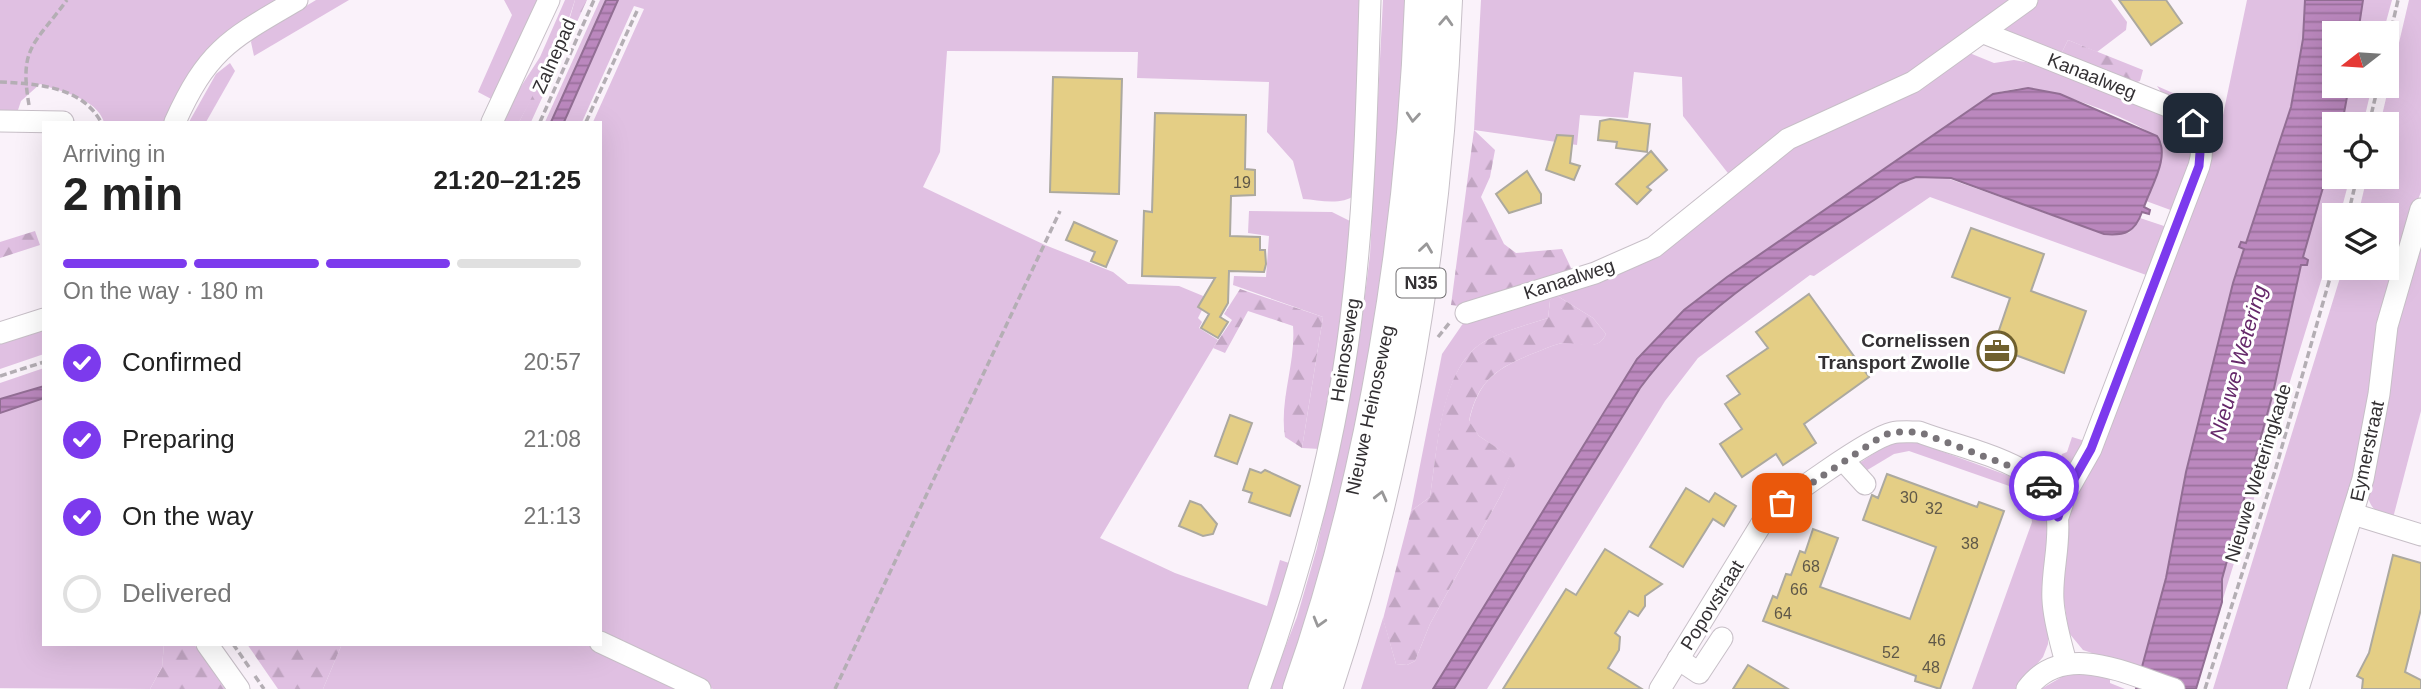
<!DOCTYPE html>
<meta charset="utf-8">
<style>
:root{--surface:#fff;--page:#f6f6f6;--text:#222;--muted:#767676;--line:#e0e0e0;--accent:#7c3aed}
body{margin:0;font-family:Helvetica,sans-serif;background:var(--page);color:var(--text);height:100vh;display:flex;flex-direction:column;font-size:26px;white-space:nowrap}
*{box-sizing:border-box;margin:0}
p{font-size:23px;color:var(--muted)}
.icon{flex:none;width:38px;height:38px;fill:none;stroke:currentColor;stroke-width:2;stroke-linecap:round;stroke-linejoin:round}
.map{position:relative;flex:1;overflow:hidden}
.panel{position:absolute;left:42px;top:121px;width:560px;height:525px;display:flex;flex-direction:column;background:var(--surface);border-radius:0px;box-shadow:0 7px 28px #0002}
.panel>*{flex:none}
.needle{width:46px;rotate:253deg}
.buttons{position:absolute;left:2322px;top:21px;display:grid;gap:14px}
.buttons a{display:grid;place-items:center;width:77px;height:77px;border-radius:0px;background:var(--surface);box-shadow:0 7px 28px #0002;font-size:35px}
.pin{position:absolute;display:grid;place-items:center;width:60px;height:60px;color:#fff;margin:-30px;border-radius:14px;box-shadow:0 4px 10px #0006}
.courier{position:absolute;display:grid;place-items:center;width:70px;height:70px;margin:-35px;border:5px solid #7c3aed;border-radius:50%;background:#fff;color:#222;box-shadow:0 2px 9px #0007}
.head em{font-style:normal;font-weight:700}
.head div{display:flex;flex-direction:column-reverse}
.head{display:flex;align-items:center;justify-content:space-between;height:119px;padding:0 21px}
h1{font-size:46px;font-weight:700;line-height:52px}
.bar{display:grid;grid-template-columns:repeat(4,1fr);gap:10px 7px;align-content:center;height:84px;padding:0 21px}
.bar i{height:9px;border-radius:5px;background:var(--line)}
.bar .on{background:var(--accent)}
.bar p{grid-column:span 4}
ol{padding:0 21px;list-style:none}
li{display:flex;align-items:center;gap:21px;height:77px}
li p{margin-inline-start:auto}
li .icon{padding:7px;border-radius:50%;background:var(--accent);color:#fff;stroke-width:4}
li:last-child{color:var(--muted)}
li i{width:38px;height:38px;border:4px solid var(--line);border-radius:50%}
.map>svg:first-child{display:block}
.green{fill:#e0c0e2}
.forest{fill:url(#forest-firs)}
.water{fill:url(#water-rules);stroke:#926e94;stroke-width:2}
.building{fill:#e4ce85;stroke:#aca99f;stroke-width:2}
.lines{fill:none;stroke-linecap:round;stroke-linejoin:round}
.minor-casing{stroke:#c7bfc7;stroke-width:23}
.highway-casing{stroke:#c7bfc7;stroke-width:32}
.path{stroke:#b4aeb4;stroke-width:3.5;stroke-dasharray:7 3.5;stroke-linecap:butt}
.minor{stroke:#fff;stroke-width:21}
.highway{stroke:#fff;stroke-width:30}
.oneway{stroke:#999899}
.done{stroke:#797479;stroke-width:7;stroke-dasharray:0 12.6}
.route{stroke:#7c3aed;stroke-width:9}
.labels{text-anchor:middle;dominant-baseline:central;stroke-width:6;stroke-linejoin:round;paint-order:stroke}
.number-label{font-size:16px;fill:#5f5848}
.shield{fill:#fff;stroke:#706e70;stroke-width:2}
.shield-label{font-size:18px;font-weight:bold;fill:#333033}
.street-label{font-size:19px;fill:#333033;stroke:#fff}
.poi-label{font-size:19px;font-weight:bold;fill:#333033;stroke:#fff;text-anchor:end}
.water-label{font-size:21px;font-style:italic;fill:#65286a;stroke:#fff}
</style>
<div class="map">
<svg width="2421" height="689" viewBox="0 0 2421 689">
<defs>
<pattern id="forest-firs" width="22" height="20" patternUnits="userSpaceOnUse" patternTransform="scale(1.75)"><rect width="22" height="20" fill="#e0c0e2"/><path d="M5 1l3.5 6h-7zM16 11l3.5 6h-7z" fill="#c1a5c2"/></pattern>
<pattern id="water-rules" width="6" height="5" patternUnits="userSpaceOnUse" patternTransform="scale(1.75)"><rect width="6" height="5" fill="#bb88be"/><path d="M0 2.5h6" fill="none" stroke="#99709b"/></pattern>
</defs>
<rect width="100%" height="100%" fill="#faf2fa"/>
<g class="green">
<path d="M0,0H284L241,25L172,122H104C96,98 62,92 40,84L21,101L17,113H0Z"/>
<path d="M316,0H349L254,56L251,42L253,38Z"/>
<path d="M504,0H542L495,101L478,92L512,15Z"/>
<path d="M565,0H575C562,43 541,83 519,122H498L540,57Z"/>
<path d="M600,0H606L551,122H545Z"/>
<path d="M618,0H1362L1355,195C1341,206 1319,200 1303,199L1293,161L1267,132L1269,82L1137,78L1138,52L947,51L940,152L923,187L1045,245L1113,272L1128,284L1179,286L1208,298L1198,318L1202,322L1199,328L1218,340L1100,538L1175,573L1267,606L1280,560L1289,563L1252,689H713L600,636V122H593L644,9L634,6L582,122H564Z"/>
<path d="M1383,0H1410L1396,193L1351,458L1288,689H1269L1297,617L1317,548L1360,335L1370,255Z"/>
<path d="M1481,0H2021L1951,53L1731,177L1683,116L1682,77L1634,72L1628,118L1580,115L1577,145L1474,130Z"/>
<path d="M2035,0H2111L2127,22L2126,30L2097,52L2068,40L2060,56L2004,32L2003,25Z"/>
<path d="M2247,0H2305L2303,39L2291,107L2246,243L2240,247L2245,249L2233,283L2186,472L2166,578L2142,670L2083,650L2069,633L2062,589L2069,515L2208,159L2157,86L2223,115Z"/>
<path d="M2363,0H2392L2383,33H2358Z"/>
<path d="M2409,0H2421V192L2401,242L2357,465L2290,689H2213L2343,268H2387V215H2358L2367,177H2387V124H2380Z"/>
<path d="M1967,52L1994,63L2014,60L2055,67L2183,121C2208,147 2186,183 2176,212L2146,201L2160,163L2162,143C2148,123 2051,88 2026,88C2015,88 2004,91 1993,94L1727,277L1684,310L1637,359L1433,689H1361L1383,618L1396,664L1407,665L1415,661L1430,624L1501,495L1516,461L1479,436L1469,422C1478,379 1498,367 1537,352C1545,349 1555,344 1563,343C1579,341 1598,353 1606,334L1593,318L1551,292L1548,318C1528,325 1505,330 1487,340C1440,364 1438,450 1430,497L1411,511L1442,354L1464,322L1592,280L1654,254L1706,215L1793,141L1907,91Z"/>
<path d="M230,63L235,71L206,122H189L216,74Z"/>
<path d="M2349,86H2372L2363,124H2342Z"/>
<path d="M2334,149V177H2350L2340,215H2334V234L2325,268L2222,602V579L2273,393L2301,264L2307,265V260L2302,258Z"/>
<path d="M1941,176L2104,234L2129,233L2140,218L2170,228L2088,445L2058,491L2053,480L2062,454L2067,452L2072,437L2085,441L2149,276L1930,197L1814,276L1810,275L1698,358L1665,401L1487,689H1454L1640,388C1706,298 1809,244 1901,183L1916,177Z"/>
<path d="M1249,211L1332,212L1350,221L1345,318L1320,449L1302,448L1323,317L1233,285L1234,276L1266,277L1269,236L1248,233Z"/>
<path d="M2421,232V411L2393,518C2376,514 2368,507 2367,489L2395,327Z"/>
<path d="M44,326V354L0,369V341Z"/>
<path d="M44,368V386L0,399V383Z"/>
<path d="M44,398V644H164L162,667L150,689L0,688V413Z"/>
<path d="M1898,442H1916L2023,481L2039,495L2048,512V644L2043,657L2016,689H1972L2032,522L2029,502L2015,488L1909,451L1894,454L1864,472L1858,464L1888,444Z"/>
<path d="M342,644H595L689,689H323Z"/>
<path d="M2086,672L2110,678V683L2125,689H2041L2067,674Z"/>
</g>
<g class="forest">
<path d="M575,0H587L531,122H519L566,31Z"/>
<path d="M2068,40L2143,70L2140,81L2131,84L2060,56Z"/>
<path d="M1474,130L1495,150L1490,177L1481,197L1504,244L1516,253L1562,249L1573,272L1468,307L1451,305Z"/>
<path d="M35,231L40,245L0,258V242Z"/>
<path d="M1240,289L1323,317L1302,448L1285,437C1279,400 1296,363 1293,326L1248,311L1225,353L1213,348L1232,320L1224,314Z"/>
<path d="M1551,292L1593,318L1606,334C1598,353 1579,342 1563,343C1555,344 1545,349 1537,352C1498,367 1478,379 1469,421L1479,436L1517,461L1501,495L1430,624L1415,661L1407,665L1396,664L1383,619L1411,511L1430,497C1438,450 1439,365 1487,340C1505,330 1528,325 1548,318Z"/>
<path d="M164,644H194L225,689H150L162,667Z"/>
<path d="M247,644H342L323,689H278Z"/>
</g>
<g class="water">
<path d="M606,0H618L564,122H551Z"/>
<path d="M2305,0H2363L2358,33H2334V86H2349L2342,124H2334V149L2303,257L2308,260L2307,265H2301L2273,393L2222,579V602L2196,689H2136L2166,578L2186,472L2233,283L2244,249L2239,247L2241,242L2246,243L2291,107L2303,39Z"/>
<path d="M2028,88L2060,94L2157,136C2171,156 2151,186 2144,207L2150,210L2149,214L2142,212C2135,232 2125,236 2104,234L1951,178L1916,177L1900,183C1809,244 1706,298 1640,388L1454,689H1433L1637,359L1684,310L1727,277L1993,94Z"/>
<path d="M44,386V398L0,413V399Z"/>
</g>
<g class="building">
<path d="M2119,0H2166L2182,23L2151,45Z"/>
<path d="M1053,77L1122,79L1119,194L1050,192Z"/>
<path d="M1155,113L1246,115L1245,169L1255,170V195L1231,196L1230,236L1260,237V250H1265L1266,264L1264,272L1229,271L1228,303L1220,317L1228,322L1218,338L1201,328L1209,314L1198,307L1215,278L1142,276L1144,211L1152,212Z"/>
<path d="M1610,119L1650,124L1647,152L1616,148L1617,142L1598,140L1600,121Z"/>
<path d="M1557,135L1573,136L1570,163L1580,166L1574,180L1546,170Z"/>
<path d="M1651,151L1667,170L1647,187L1651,190L1637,204L1616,184Z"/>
<path d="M1527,171L1541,194V203L1509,213L1496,194Z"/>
<path d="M1074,222L1117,241L1106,267L1091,261L1095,252L1066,240Z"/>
<path d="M1971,228L2044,254L2031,291L2086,311L2064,373L2010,353L1998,362L1985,354L1986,346L1996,339L2010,298L1952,277Z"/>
<path d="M1809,294L1869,377L1804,424L1816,443L1783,465L1776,454L1742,477L1720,444L1742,429L1725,404L1740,394L1727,376L1768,348L1756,332Z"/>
<path d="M1230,415L1252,423L1237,464L1215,456Z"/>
<path d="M1250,469L1261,473L1265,470L1300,486L1290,516L1249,502L1252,493L1243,490Z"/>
<path d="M1887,474L1977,507L1979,502L2004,511L1940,689L1915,681L1916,676L1763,621L1773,596L1777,598L1786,574L1791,575L1800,551L1805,553L1813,529L1838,538L1820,587L1910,619L1936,547L1863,520L1872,495L1878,498Z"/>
<path d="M1686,488L1709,502L1715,493L1736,506L1724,526L1713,519L1683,567L1650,547Z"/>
<path d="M1190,501L1201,505L1217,524L1213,534L1203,536L1179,526Z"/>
<path d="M1605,549L1662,584L1645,596V606L1638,616L1629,611L1615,633L1620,637L1619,650L1608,668L1642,689H1503L1566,589L1576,595Z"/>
<path d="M2393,555L2421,563V609L2405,672L2421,680V689H2362L2363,679L2357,676L2369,653Z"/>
<path d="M1748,665L1788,689H1733Z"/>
</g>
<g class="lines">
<g class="minor-casing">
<g id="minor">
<path d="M1984,33L2180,111C2199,125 2206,144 2199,166L2091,449L2066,493L2058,517"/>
<path d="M0,121L63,122"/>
<path d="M175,122C208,49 230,39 297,0"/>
<path d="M492,122L549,0"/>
<path d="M1466,313L1595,273L1654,247L1788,139L1913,82L2027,0"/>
<path d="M0,333L44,319"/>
<path d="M1844,461L1865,484"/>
<path d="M2353,514L2421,535"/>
<path d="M600,642L700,689"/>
<path d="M207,644L239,689"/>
<path d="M1678,659L1699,673L1722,638"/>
<path d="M1259,689C1305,561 1340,427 1354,292C1365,195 1367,98 1370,0"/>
<path d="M1660,689L1765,518C1782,500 1870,438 1892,433C1900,431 1910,432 1919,432C1956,446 2002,455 2035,478C2075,507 2050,559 2053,600C2054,621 2061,643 2066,663"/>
<path d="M2027,689C2063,640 2127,674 2174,689"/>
<path d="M2298,689L2363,479L2379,394L2387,326L2421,209"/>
</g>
</g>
<g class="highway-casing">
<g id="highway">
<path d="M1298,689C1374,474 1412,227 1420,0"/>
<path d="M1327,689C1401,467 1438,233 1447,0"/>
</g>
</g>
<g class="path">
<path d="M2387,48L2398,0"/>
<path d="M0,82C38,84 81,86 101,122"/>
<path d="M29,105C19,47 34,45 67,0"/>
<path d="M540,122L594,0"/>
<path d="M586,122L637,11"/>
<path d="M2369,124L2378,86"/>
<path d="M2348,215L2357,177"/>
<path d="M1438,337L1451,321"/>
<path d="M0,376L44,362"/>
<path d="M233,644L249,667"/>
<path d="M255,676L264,689"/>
<path d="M835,689L1060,211"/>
<path d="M2205,689L2275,471L2334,264"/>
</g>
<use href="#minor" class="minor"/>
<use href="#highway" class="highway"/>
</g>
<defs><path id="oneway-chevron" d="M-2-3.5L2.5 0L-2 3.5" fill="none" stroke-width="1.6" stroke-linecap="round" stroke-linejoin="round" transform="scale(1.75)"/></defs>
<g class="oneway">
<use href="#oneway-chevron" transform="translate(1446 21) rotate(-87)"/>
<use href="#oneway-chevron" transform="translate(1413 117) rotate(95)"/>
<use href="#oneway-chevron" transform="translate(1426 248) rotate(-82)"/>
<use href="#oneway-chevron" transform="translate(1381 496) rotate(-76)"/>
<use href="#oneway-chevron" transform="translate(1319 622) rotate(106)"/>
</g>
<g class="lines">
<path class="done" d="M1782,503L1882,436L1893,432H1919L2023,471L2044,486"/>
<path class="route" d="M2044,486L2058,517L2066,493L2091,449L2199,166L2201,139L2193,123"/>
</g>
<defs>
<g id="office-ring" transform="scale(2.0125)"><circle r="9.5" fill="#fff" stroke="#6f602e" stroke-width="1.5"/><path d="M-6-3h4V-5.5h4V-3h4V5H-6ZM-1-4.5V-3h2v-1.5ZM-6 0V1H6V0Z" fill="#6f602e"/></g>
</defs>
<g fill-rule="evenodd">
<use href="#office-ring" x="1997" y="351"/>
</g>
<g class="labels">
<g class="number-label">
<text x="1242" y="182">19</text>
<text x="1909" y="497">30</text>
<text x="1934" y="508">32</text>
<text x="1970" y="543">38</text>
<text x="1811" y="566">68</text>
<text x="1799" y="589">66</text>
<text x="1783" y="613">64</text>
<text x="1937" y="640">46</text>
<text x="1891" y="652">52</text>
<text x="1931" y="667">48</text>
</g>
<rect class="shield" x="1396.5" y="268.5" width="49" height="29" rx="5"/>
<g class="shield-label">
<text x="1421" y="283">N35</text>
</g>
<g class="street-label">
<text transform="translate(554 56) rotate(-66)">Zalnepad</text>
<text transform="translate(2092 76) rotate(22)">Kanaalweg</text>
<text transform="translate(1569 279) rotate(-18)">Kanaalweg</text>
<text transform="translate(1345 350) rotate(-81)">Heinoseweg</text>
<text transform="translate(1370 410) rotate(-78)">Nieuwe Heinoseweg</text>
<text transform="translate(2367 451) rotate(-78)">Eymerstraat</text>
<text transform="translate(2258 473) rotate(-73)">Nieuwe Weteringkade</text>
<text transform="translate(1712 605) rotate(-58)">Popovstraat</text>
</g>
<g class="poi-label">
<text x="1970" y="340">Cornelissen<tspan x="1970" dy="22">Transport Zwolle</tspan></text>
</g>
<g class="water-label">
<text transform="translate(2238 362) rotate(-74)">Nieuwe Wetering</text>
</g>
</g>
</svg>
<div class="buttons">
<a><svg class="needle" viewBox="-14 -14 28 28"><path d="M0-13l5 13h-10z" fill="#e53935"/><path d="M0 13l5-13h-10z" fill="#767676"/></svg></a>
<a><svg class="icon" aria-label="locate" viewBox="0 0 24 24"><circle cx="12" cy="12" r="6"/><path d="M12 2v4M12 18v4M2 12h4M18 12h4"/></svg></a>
<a><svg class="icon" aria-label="layers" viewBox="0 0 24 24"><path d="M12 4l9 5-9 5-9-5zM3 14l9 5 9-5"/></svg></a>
</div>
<div class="pin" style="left:1782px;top:503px;background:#ea580c"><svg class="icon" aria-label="bag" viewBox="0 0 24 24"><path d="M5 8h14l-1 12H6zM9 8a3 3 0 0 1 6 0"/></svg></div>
<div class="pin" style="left:2193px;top:123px;background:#1f2937"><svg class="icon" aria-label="home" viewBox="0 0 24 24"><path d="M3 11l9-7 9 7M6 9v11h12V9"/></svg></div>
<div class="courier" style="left:2044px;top:486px"><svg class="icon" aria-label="car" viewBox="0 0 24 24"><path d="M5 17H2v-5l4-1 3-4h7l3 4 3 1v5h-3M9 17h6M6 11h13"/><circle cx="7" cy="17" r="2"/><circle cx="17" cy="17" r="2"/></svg></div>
<section class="panel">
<div class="head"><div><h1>2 min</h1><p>Arriving in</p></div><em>21:20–21:25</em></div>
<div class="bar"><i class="on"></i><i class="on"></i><i class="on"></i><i></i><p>On the way · 180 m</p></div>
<ol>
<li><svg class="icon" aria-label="check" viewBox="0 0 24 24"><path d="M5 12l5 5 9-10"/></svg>Confirmed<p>20:57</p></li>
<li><svg class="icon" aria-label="check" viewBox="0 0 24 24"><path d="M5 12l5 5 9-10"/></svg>Preparing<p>21:08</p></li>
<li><svg class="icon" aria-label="check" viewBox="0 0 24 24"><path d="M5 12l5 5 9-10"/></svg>On the way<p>21:13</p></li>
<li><i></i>Delivered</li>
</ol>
</section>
</div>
